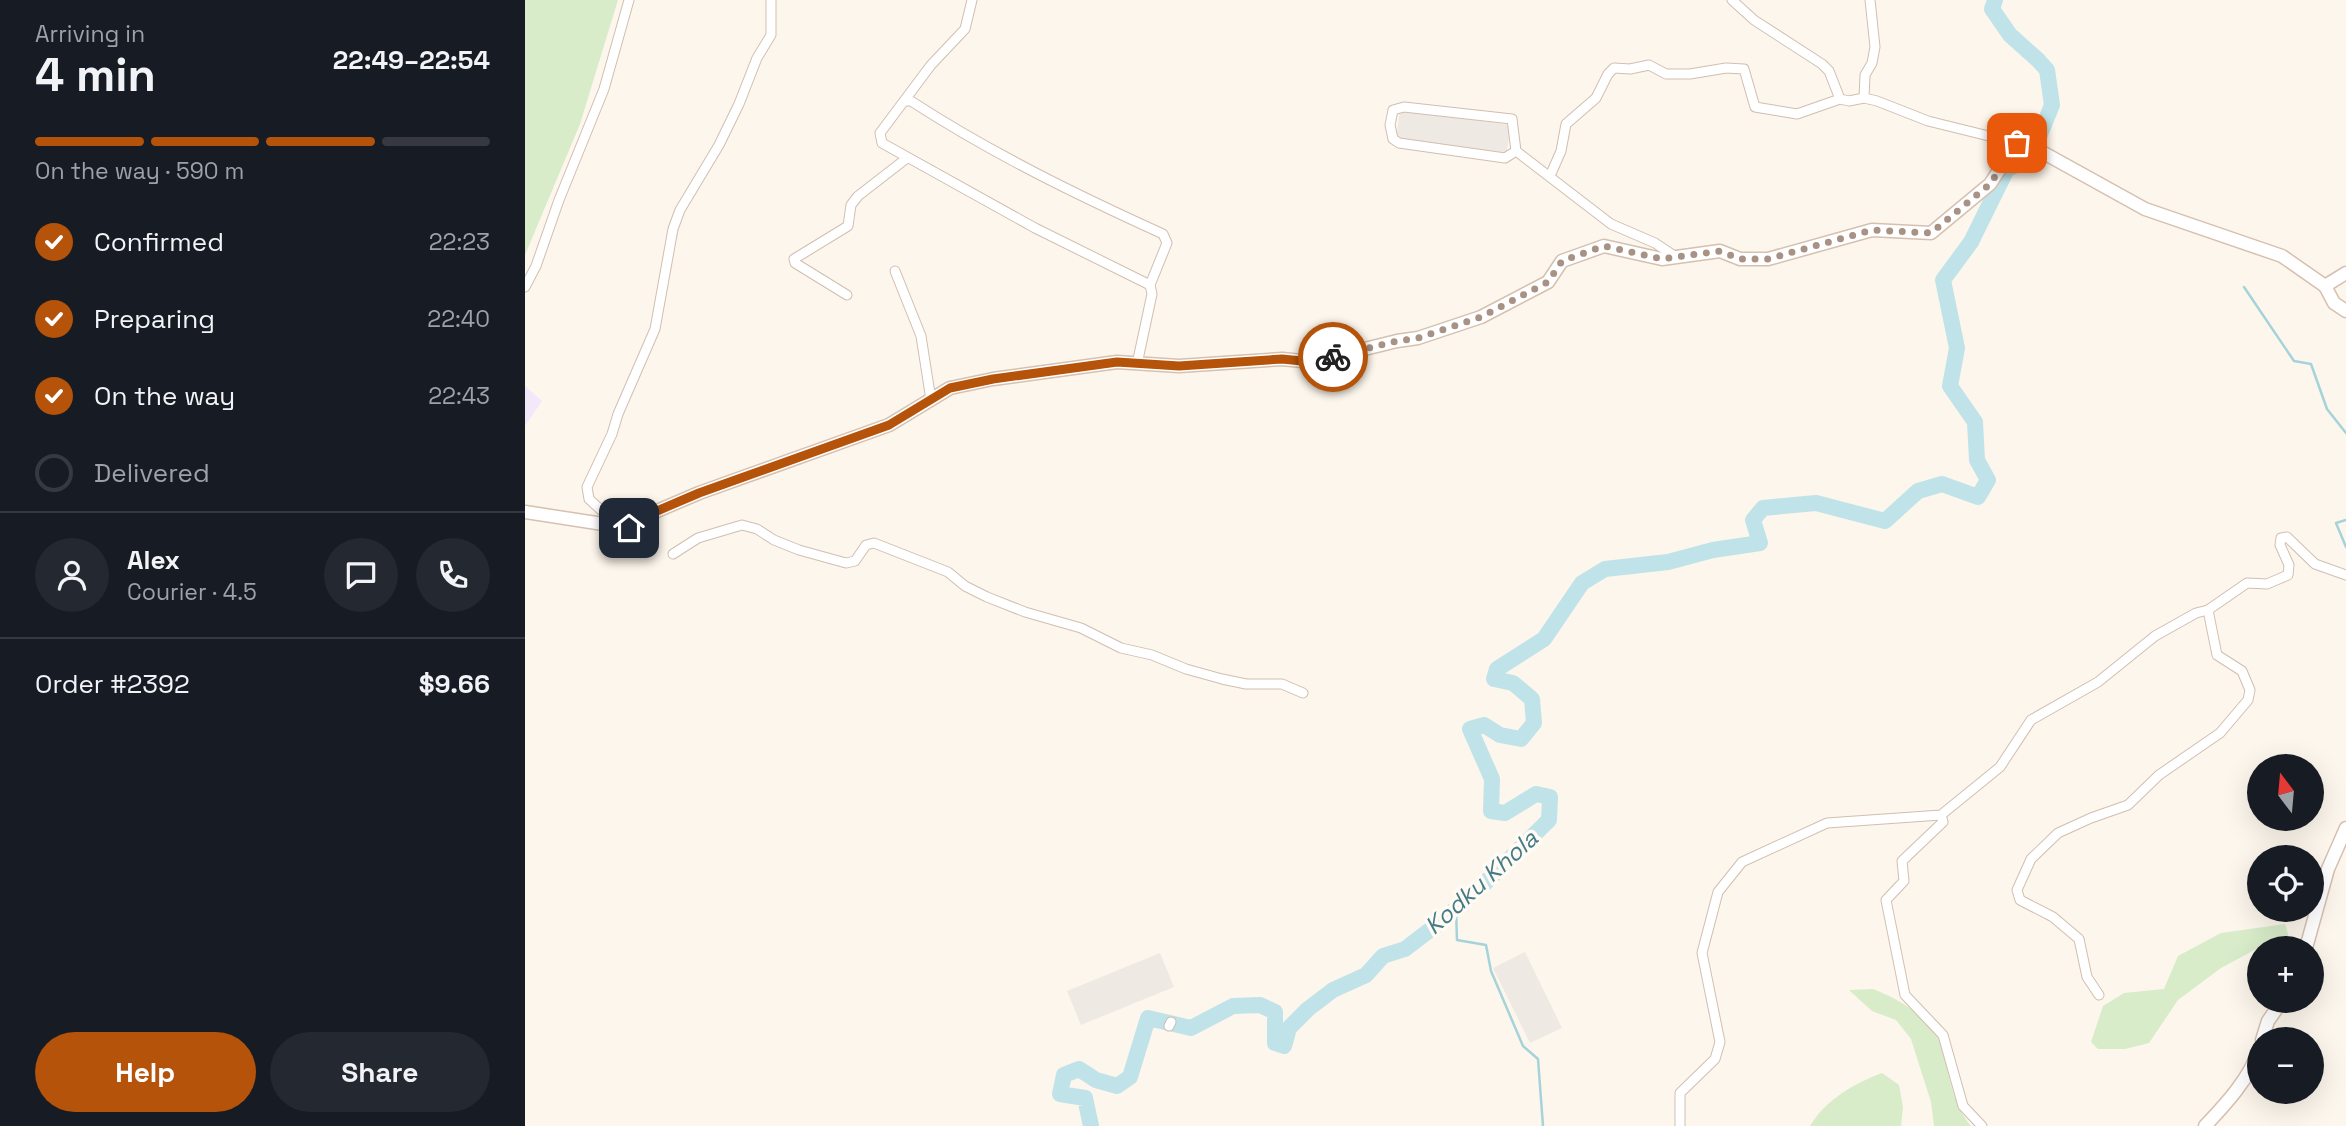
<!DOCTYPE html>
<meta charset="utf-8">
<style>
:root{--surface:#171b24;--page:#242831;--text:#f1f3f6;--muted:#9ea1a6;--line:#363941;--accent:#b45309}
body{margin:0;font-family:"Space Grotesk",sans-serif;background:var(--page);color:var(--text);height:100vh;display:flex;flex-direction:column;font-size:26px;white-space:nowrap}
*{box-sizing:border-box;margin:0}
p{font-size:23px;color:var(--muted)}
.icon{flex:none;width:38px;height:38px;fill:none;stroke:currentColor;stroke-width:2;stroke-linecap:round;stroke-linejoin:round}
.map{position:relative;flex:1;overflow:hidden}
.sheet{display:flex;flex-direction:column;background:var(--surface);width:525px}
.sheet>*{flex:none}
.needle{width:46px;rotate:344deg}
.tools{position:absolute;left:1722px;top:754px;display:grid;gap:14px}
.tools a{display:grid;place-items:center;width:77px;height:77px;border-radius:50%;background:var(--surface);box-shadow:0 7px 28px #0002;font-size:35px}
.pin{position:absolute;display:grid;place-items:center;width:60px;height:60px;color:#fff;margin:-30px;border-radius:14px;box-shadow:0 4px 10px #0006}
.courier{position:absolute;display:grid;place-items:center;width:70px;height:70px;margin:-35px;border:5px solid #b45309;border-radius:50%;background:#fff;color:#222;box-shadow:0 2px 9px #0007}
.overview em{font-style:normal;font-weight:700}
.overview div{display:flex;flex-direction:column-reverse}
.overview{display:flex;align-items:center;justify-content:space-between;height:119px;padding:0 35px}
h1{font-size:46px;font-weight:700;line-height:52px}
.bar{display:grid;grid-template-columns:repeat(4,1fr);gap:10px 7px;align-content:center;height:84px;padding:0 35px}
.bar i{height:9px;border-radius:5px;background:var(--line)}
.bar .current{background:var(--accent)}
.bar p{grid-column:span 4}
.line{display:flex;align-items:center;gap:18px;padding:0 35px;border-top:2px solid var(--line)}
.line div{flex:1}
.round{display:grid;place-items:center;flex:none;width:74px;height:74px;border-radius:37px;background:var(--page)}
ol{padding:0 35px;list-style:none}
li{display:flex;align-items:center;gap:21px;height:77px}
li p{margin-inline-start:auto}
li .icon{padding:7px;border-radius:50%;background:var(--accent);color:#fff;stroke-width:4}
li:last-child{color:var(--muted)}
li i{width:38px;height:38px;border:4px solid var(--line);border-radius:50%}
.button{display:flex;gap:14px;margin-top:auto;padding:14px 35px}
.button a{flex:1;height:80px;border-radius:42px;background:var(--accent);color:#fff;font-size:28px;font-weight:700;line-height:80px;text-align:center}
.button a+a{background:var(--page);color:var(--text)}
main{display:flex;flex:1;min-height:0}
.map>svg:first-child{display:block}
.industrial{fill:#efe9e4}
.education{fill:#f3e8fa}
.green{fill:#d8ecc9}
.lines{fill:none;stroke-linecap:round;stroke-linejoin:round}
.stream{stroke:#a5d3da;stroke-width:2.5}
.river{stroke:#bfe3e8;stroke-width:16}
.street-casing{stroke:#d1beb0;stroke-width:11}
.secondary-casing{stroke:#d6c0b0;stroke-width:15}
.street{stroke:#fff;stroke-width:9}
.secondary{stroke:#fff;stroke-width:12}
.done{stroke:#a89285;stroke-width:7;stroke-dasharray:0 12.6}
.route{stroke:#b45309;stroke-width:9}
.labels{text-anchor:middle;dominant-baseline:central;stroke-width:7;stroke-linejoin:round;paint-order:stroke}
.water-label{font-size:24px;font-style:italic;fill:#437c86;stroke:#fffaf3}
</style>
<main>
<section class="sheet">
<div class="overview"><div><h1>4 min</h1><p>Arriving in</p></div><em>22:49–22:54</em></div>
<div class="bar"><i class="current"></i><i class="current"></i><i class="current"></i><i></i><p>On the way · 590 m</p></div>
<ol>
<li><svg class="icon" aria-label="check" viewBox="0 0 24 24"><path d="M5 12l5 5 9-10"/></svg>Confirmed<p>22:23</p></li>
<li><svg class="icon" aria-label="check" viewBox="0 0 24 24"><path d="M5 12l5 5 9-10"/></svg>Preparing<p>22:40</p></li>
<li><svg class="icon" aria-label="check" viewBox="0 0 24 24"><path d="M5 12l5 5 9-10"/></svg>On the way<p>22:43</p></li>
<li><i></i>Delivered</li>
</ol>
<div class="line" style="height:126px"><a class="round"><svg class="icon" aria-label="person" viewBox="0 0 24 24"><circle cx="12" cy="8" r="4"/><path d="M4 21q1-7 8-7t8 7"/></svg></a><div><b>Alex</b><p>Courier · 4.5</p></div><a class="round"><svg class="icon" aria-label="chat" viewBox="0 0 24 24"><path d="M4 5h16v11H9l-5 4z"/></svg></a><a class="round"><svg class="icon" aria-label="phone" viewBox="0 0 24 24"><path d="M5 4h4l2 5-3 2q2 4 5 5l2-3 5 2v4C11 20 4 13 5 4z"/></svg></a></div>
<div class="line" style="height:91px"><div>Order #2392</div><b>$9.66</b></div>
<div class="button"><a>Help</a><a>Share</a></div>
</section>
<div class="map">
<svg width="1821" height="1126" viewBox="0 0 1821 1126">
<rect width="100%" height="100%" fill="#fdf6ec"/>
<g class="industrial">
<path d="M875,110L986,125L981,156L871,140Z"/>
<path d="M1000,952L1037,1028L1005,1043L968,968Z"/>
<path d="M635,953L649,987L556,1025L542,991Z"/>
</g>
<path class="education" d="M0,386L17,401L0,426Z"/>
<g class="green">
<path d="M0,0H93L55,124L0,255Z"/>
<path d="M1760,924L1767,948L1735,947L1696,968L1653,1000L1624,1043L1600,1049H1573L1566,1042L1578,1006L1599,993L1639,989L1653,956L1696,933Z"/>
<path d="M1348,989C1375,999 1410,1020 1418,1051C1425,1078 1427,1103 1446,1126H1409L1406,1102L1386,1039L1371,1020L1347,1011L1324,990Z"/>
<path d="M1357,1073L1374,1085L1378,1107L1376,1126H1285C1300,1100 1330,1083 1357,1073Z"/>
</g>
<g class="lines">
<g class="stream">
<path d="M1719,287L1769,361L1786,364L1802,409L1821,433"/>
<path d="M1821,520L1811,523L1821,547"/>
<path d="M931,909L932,940L961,945L966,971L998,1046L1013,1059L1018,1126"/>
</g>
<path class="river" d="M566,1126L560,1098L535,1094L539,1075L554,1069L571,1080L592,1086L605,1077L623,1018L666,1028L708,1006L735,1005L750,1012V1043L759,1046L764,1028L783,1009L808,990L841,975L858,956L880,949L914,923L957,886L1024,820L1025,797L1011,794L980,813L966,811L967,779L945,729L959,725L975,735L996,739L1009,723L1007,699L988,683L969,679L972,669L1019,639L1057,583L1080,569L1143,562L1188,550L1235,543L1228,520L1238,508L1291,503L1360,521L1393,491L1417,484L1453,497L1463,480L1452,460L1450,422L1425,386L1432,348L1418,280L1446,242L1482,169L1505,159L1527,105L1522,70L1513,60L1485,35L1467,9L1470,0"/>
<g class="street-casing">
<g id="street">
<path d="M447,0L440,29L406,65L355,133L357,143L510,228L625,285L627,294L612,364"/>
<path d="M1207,0L1229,20L1297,64L1304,71L1315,99L1324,101L1339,98L1352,101L1403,121L1492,143"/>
<path d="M1339,98L1340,75L1347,63L1350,47L1345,0"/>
<path d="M381,101H386C466,153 552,195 638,234L642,243L625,285"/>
<path d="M991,151L980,158L874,143L868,139L865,125L868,110L879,107L987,119L991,151L1086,224L1130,243L1151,257"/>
<path d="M1025,176L1036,151L1041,124L1071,98L1083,74L1089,68L1105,69L1124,65L1141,74H1165L1201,68L1219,69L1230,107L1272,114L1315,99"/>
<path d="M370,271L396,336L406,400"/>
<path d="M0,287L11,266L34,200L79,89L104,0"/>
<path d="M322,295L270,263L269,259L323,226L326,205L333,196L382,158"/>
<path d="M111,520L76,510L64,499L62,487L87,434L93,414L130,329L148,229L155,210L194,145L214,104L232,58L246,35V0"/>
<path d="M148,554L173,538L217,525L232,529L249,540L274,550L321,563L330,561L341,545L349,543L423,572L440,586L462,597L500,612L556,628L596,648L627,655L661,669L697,679L721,684H757L778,693"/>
<path d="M1416,815L1418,822L1377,861L1379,881L1361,900L1380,995L1418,1035L1438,1106L1457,1126"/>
<path d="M1574,995L1562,977L1554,939L1528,917L1495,900L1492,890L1506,859L1533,833L1566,818L1603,805L1634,775L1695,733L1723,700L1725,690L1717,671L1692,655L1683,610"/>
<path d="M644,1026L646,1022"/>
<path d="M1155,1126V1093L1190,1059L1195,1042L1177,953L1193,892L1217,862L1302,823L1416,815L1475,767L1506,720L1573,682L1630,636L1671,613L1683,610L1722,583L1742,584L1763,575L1764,565L1755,545L1756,538L1762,537L1790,564L1821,575"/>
</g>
</g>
<g class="secondary-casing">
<g id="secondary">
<path d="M1821,273L1800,286L1809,303L1821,311"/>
<path d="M0,512L104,528L111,520L174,493L364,425L425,388L468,379L592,362L654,366L757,359L787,362L872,341L893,338L956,317L1023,282L1037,261L1079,246L1137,259L1195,251L1215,259H1243L1347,230L1406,233L1465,184L1492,143L1517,152L1620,209L1757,256L1800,286"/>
<path d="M1781,948L1803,869L1821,828"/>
<path d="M1737,1040L1743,1021L1757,1001"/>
<path d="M1680,1126C1700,1105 1726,1077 1734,1049"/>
</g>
</g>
<use href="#street" class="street"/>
<use href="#secondary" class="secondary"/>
</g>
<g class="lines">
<path class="done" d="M808,357L872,341L893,338L956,317L1023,282L1037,261L1079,246L1137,259L1195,251L1215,259H1243L1347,230L1406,233L1465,184L1492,143"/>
<path class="route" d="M104,528L111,520L174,493L364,425L425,388L468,379L592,362L654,366L757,359L787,362L808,357"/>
</g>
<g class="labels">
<g class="water-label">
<text transform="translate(956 882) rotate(-42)">Kodku Khola</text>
</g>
</g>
</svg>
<div class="tools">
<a><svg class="needle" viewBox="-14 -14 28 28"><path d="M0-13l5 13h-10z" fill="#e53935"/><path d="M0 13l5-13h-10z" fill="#9ea1a6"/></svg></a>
<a><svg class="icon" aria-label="locate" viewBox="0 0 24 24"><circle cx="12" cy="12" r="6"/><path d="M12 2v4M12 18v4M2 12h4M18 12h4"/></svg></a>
<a>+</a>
<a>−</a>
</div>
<div class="pin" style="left:1492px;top:143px;background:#ea580c"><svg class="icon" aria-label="bag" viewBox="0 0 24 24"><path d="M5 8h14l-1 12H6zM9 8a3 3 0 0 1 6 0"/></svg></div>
<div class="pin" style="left:104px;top:528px;background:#1f2937"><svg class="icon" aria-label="home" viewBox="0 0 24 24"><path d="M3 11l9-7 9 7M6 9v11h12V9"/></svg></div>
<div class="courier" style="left:808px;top:357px"><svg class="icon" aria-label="bike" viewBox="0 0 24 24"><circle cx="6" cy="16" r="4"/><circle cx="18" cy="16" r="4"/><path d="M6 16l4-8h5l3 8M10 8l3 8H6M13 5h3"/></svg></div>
</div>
</main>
